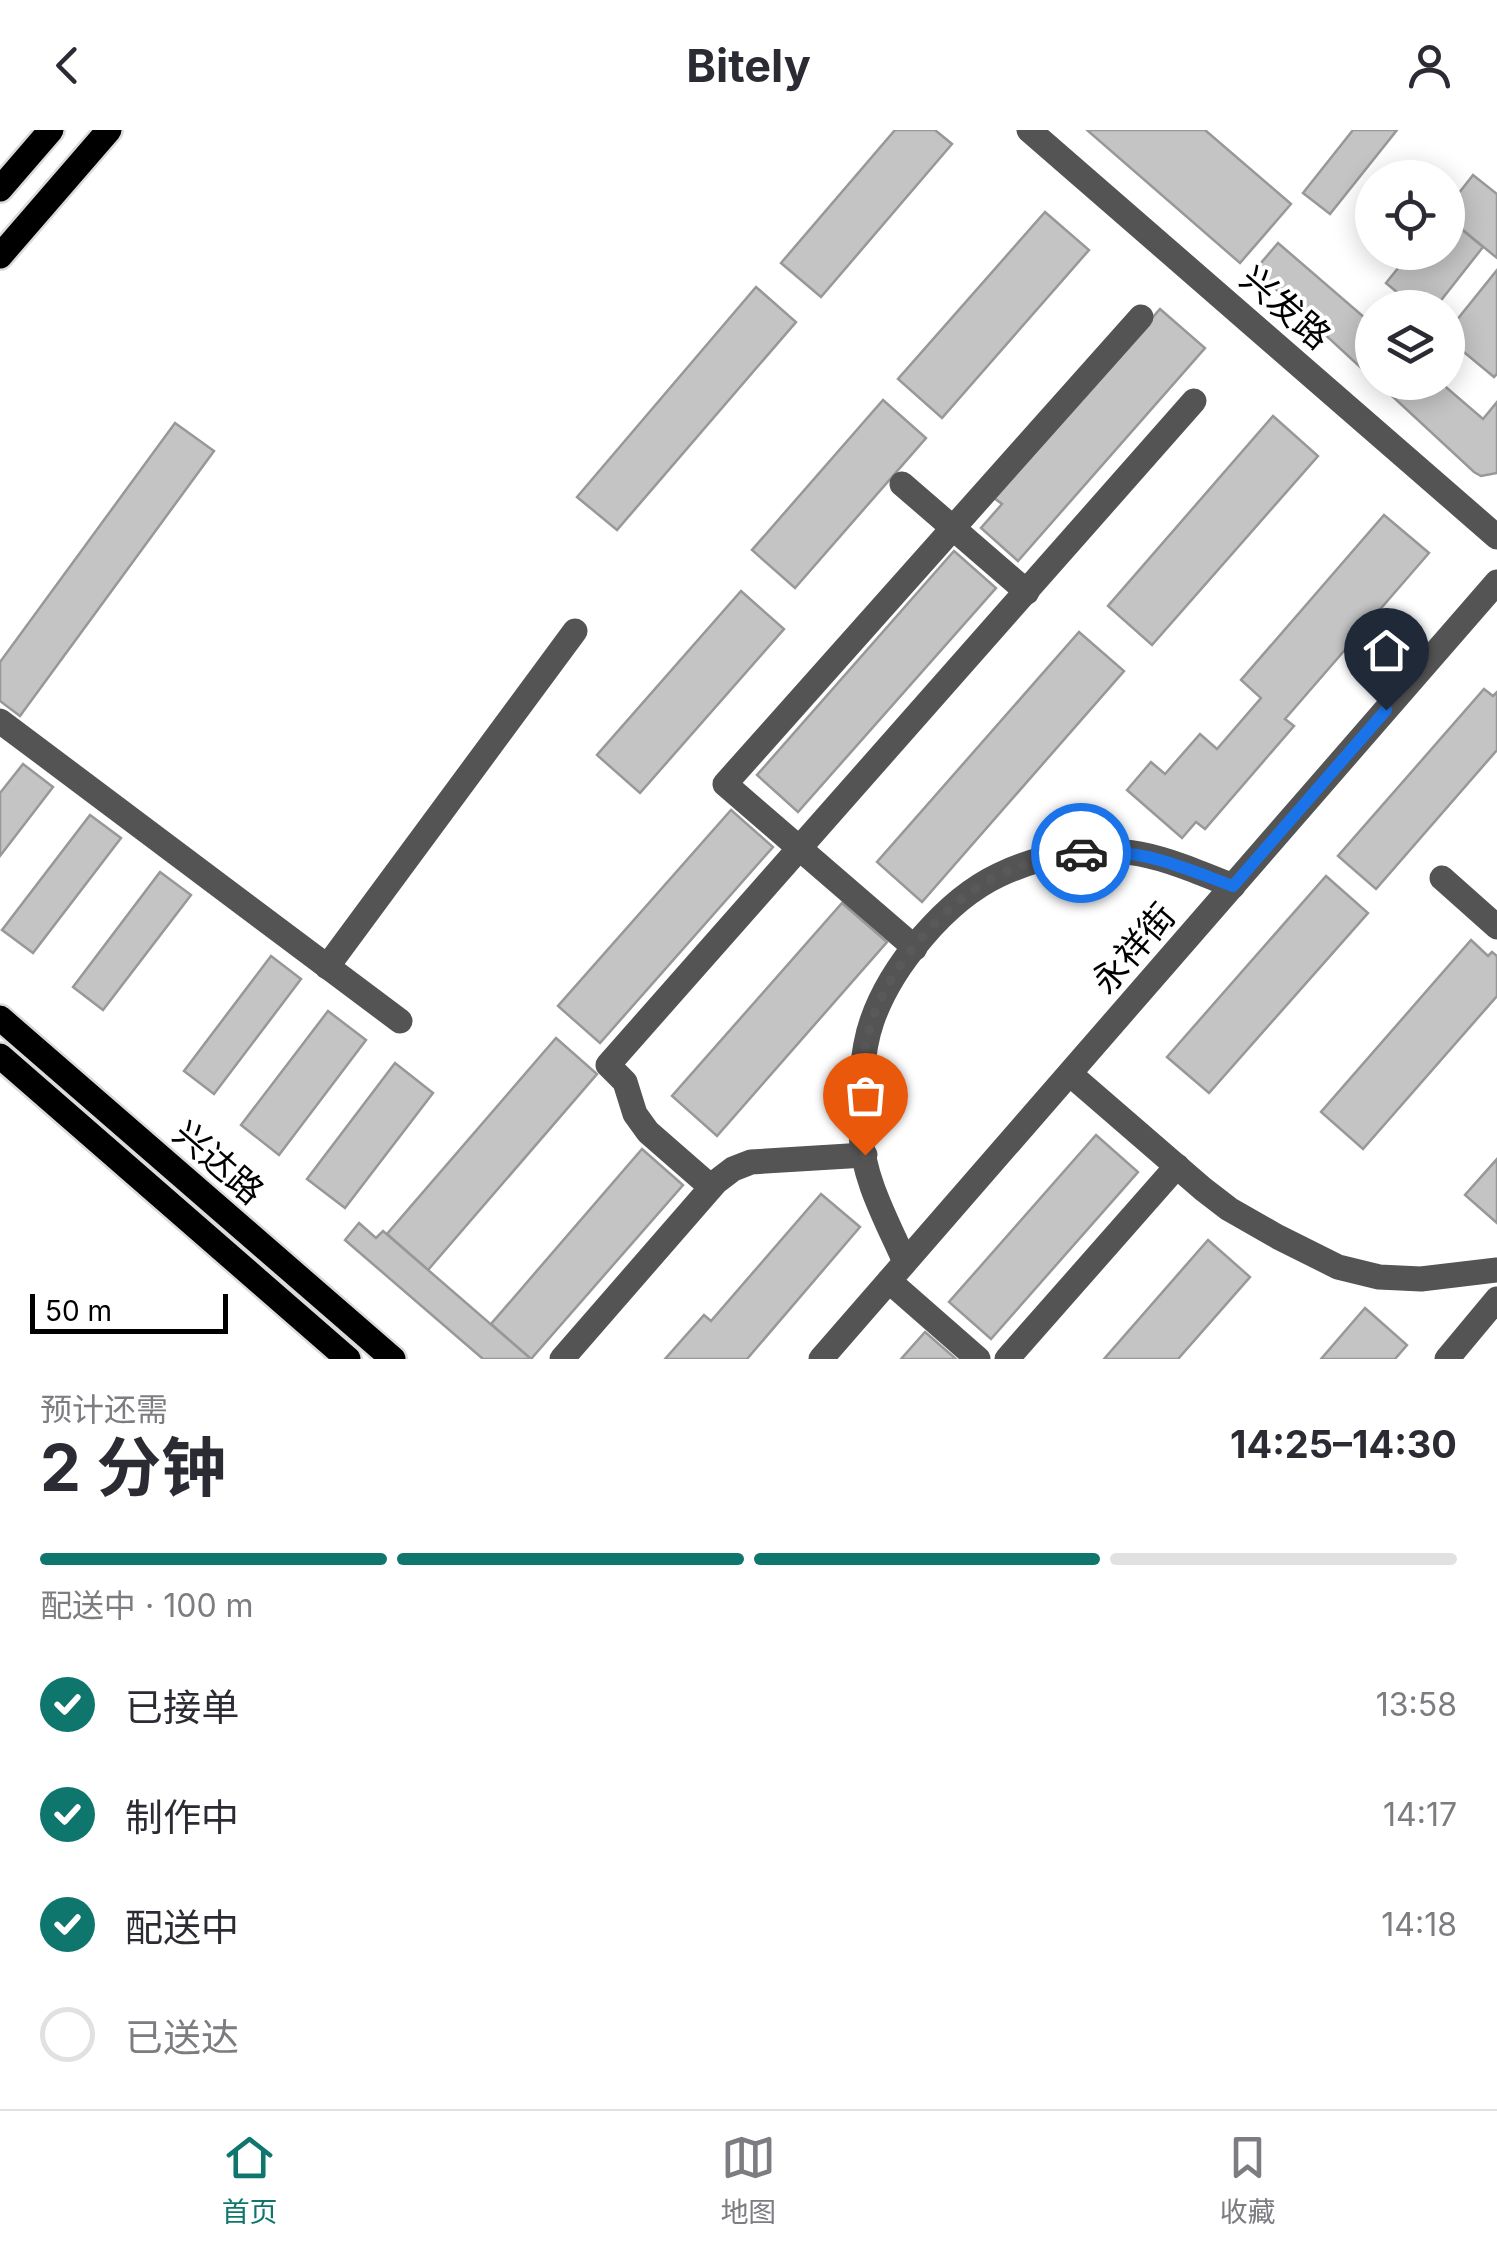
<!DOCTYPE html>
<html lang="zh">
<meta charset="utf-8">
<style>
:root{--surface:#fff;--page:#f2f2f3;--text:#2b2b33;--muted:#7c7c81;--line:#e1e1e2;--accent:#0f766e}
body{margin:0;font-family:Inter,"Noto Sans SC",sans-serif;background:var(--page);color:var(--text);height:100vh;display:flex;flex-direction:column;font-size:38px;white-space:nowrap}
*{box-sizing:border-box;margin:0}
p{font-size:32px;color:var(--muted)}
.icon{flex:none;width:55px;height:55px;fill:none;stroke:currentColor;stroke-width:2;stroke-linecap:round;stroke-linejoin:round}
.map{position:relative;height:1229px;overflow:hidden}
.details{display:flex;flex-direction:column;background:var(--surface);flex:1}
.details>*{flex:none}
.fabs{position:absolute;left:1355px;top:30px;display:grid;gap:20px}
.fabs a{display:grid;place-items:center;width:110px;height:110px;border-radius:50%;background:var(--surface);box-shadow:0 5px 25px #0003;font-size:50px}
.scale{position:absolute;left:30px;bottom:25px;width:198px;box-sizing:border-box;padding-left:10px;border:5px solid #000;border-top:0;font-size:28px;line-height:35px;white-space:nowrap;color:#000;-webkit-text-stroke:8px #fff;paint-order:stroke}
.pin{position:absolute;display:grid;place-items:center;width:85px;height:85px;color:#fff;margin:-102px -42px;border-radius:50% 50% 50% 0;rotate:-45deg;box-shadow:0 0 10px #0007}
.pin .icon{rotate:45deg}
.courier{position:absolute;display:grid;place-items:center;width:100px;height:100px;margin:-50px;border:8px solid #1a73e8;border-radius:50%;background:#fff;color:#222;box-shadow:0 2px 12px #0007}
.headline em{font-style:normal;font-weight:700}
.headline div{display:flex;flex-direction:column-reverse}
.headline{display:flex;align-items:center;justify-content:space-between;height:170px;padding:0 40px}
h1{font-size:65px;font-weight:700;line-height:75px}
.bar{display:grid;grid-template-columns:repeat(4,1fr);gap:15px 10px;align-content:center;height:120px;padding:0 40px}
.bar i{height:12px;border-radius:8px;background:var(--line)}
.bar .active{background:var(--accent)}
.bar p{grid-column:span 4}
ol{padding:0 40px;list-style:none}
li{display:flex;align-items:center;gap:30px;height:110px}
li p{margin-inline-start:auto}
li .icon{padding:10px;border-radius:50%;background:var(--accent);color:#fff;stroke-width:4}
li:last-child{color:var(--muted)}
li i{width:55px;height:55px;border:5px solid var(--line);border-radius:50%}
header{display:flex;justify-content:space-between;align-items:center;height:130px;padding:0 40px;background:var(--surface);font-size:45px;font-weight:700}
.tab-bar{display:flex;justify-content:space-around;align-items:center;height:140px;border-top:2px solid var(--line);background:var(--surface);font-size:28px;color:var(--muted)}
.tab-bar a{display:grid;justify-items:center;gap:5px}
.tab-bar .active{color:var(--accent)}
.map>svg:first-child{display:block}
.building{fill:#c4c4c4;stroke:#989898;stroke-width:2.5}
.lines{fill:none;stroke-linecap:round;stroke-linejoin:round}
.major-casing{stroke:#dbdbdb;stroke-width:30}
.minor{stroke:#545454;stroke-width:25}
.major{stroke:#000;stroke-width:25}
.done{stroke:#595959;stroke-width:10;stroke-dasharray:0 18}
.route{stroke:#1a73e8;stroke-width:12}
.labels{text-anchor:middle;dominant-baseline:central;stroke-width:8;stroke-linejoin:round;paint-order:stroke}
.street-label{font-size:35px;fill:#000;stroke:#fff}
</style>
<header><svg class="icon" aria-label="back" viewBox="0 0 24 24"><path d="M15 5l-7 7 7 7"/></svg>Bitely<svg class="icon" aria-label="person" viewBox="0 0 24 24"><circle cx="12" cy="8" r="4"/><path d="M4 21q1-7 8-7t8 7"/></svg></header>
<div class="map">
<svg width="1497" height="1229" viewBox="0 0 1497 1229">
<rect width="100%" height="100%" fill="#fff"/>
<g class="building">
<path d="M895,0H935L952,14L821,167L781,133Z"/>
<path d="M1087,0H1205L1291,74L1240,133Z"/>
<path d="M1353,0H1397L1330,84L1303,63Z"/>
<path d="M1473,45L1497,64V128L1448,88V77Z"/>
<path d="M1045,82L1089,120L942,288L898,249Z"/>
<path d="M1448,88L1483,117L1435,178H1416L1386,153L1411,122H1448Z"/>
<path d="M1278,113L1372,194V248L1255,140Z"/>
<path d="M1497,140V244L1494,247L1448,209V201Z"/>
<path d="M756,157L796,192L617,400L577,367Z"/>
<path d="M1160,179L1205,218L1018,431L981,398L1002,374L994,368Z"/>
<path d="M1377,252H1440L1483,289L1497,272V343L1481,346L1474,342Z"/>
<path d="M883,270L926,308L795,458L752,420Z"/>
<path d="M1273,286L1318,326L1152,515L1108,476Z"/>
<path d="M175,293L214,321L20,586L0,571V532Z"/>
<path d="M1384,385L1429,423L1285,589L1294,596L1205,699L1196,692L1182,708L1127,660L1151,632L1165,644L1200,604L1217,619L1261,568L1241,550Z"/>
<path d="M954,421L996,458L798,682L757,645Z"/>
<path d="M741,461L784,499L640,663L597,625Z"/>
<path d="M1079,502L1124,541L922,772L877,732Z"/>
<path d="M1484,559L1493,566L1497,562V620L1376,759L1338,726Z"/>
<path d="M23,634L53,657L0,726V663Z"/>
<path d="M731,680L773,717L600,913L558,876Z"/>
<path d="M90,685L121,708L33,823L2,800Z"/>
<path d="M160,742L191,765L103,880L73,857Z"/>
<path d="M1326,746L1368,783L1209,963L1167,927Z"/>
<path d="M842,773L887,812L717,1006L672,966Z"/>
<path d="M1471,810L1488,826L1492,822L1497,826V866L1363,1019L1321,982Z"/>
<path d="M271,826L301,849L214,964L184,941Z"/>
<path d="M328,881L366,910L279,1025L241,995Z"/>
<path d="M556,908L597,944L428,1140L387,1104Z"/>
<path d="M395,933L433,963L345,1078L307,1049Z"/>
<path d="M1096,1005L1138,1042L991,1209L949,1172Z"/>
<path d="M642,1019L683,1055L531,1229L491,1194Z"/>
<path d="M1497,1029V1093L1465,1065Z"/>
<path d="M821,1064L860,1097L747,1229H665L704,1185L711,1191Z"/>
<path d="M359,1093L376,1108L383,1101L531,1229H483L345,1110Z"/>
<path d="M1208,1110L1250,1147L1178,1229H1104Z"/>
<path d="M1365,1178L1407,1215L1395,1229H1321Z"/>
<path d="M925,1202L956,1229H901Z"/>
</g>
<g class="lines">
<g class="major-casing">
<g id="major">
<path d="M0,59L51,0"/>
<path d="M0,126L109,0"/>
<path d="M0,888L393,1229"/>
<path d="M0,926L348,1229"/>
</g>
</g>
<g class="minor">
<path d="M1029,0L1497,407"/>
<path d="M902,354L1027,462"/>
<path d="M0,591L400,891"/>
<path d="M1442,748L1497,797"/>
<path d="M915,818L725,654L1141,187"/>
<path d="M327,837L575,501"/>
<path d="M1070,944L1203,1059L1229,1079L1278,1107L1338,1137L1379,1147L1421,1149L1497,1140"/>
<path d="M711,1057L648,1002L635,984L625,952L608,935L1194,271"/>
<path d="M905,1132C887,1091 863,1049 861,1004C859,971 861,922 872,891C891,836 946,770 999,745C1041,725 1094,715 1140,724C1171,730 1203,744 1233,756"/>
<path d="M889,1151L978,1229"/>
<path d="M562,1229L716,1052L733,1039L751,1032L865,1025"/>
<path d="M821,1229L1497,452"/>
<path d="M1007,1229L1177,1036"/>
<path d="M1447,1229L1497,1169"/>
</g>
<use href="#major" class="major"/>
</g>
<g class="lines">
<path class="done" d="M865,1025C857,988 860,931 871,894C887,839 947,769 999,745C1026,732 1052,727 1081,723"/>
<path class="route" d="M1081,723C1138,716 1181,737 1233,756L1386,580"/>
</g>
<g class="labels">
<g class="street-label">
<text transform="translate(1286 177) rotate(41)">兴发路</text>
<text transform="translate(1133 818) rotate(-49)">永祥街</text>
<text transform="translate(219 1032) rotate(41)">兴达路</text>
</g>
</g>
</svg>
<div class="fabs">
<a><svg class="icon" aria-label="locate" viewBox="0 0 24 24"><circle cx="12" cy="12" r="6"/><path d="M12 2v4M12 18v4M2 12h4M18 12h4"/></svg></a>
<a><svg class="icon" aria-label="layers" viewBox="0 0 24 24"><path d="M12 4l9 5-9 5-9-5zM3 14l9 5 9-5"/></svg></a>
</div>
<div class="scale">50 m</div>
<div class="pin" style="left:865px;top:1025px;background:#ea580c"><svg class="icon" aria-label="bag" viewBox="0 0 24 24"><path d="M5 8h14l-1 12H6zM9 8a3 3 0 0 1 6 0"/></svg></div>
<div class="pin" style="left:1386px;top:580px;background:#1f2937"><svg class="icon" aria-label="home" viewBox="0 0 24 24"><path d="M3 11l9-7 9 7M6 9v11h12V9"/></svg></div>
<div class="courier" style="left:1081px;top:723px"><svg class="icon" aria-label="car" viewBox="0 0 24 24"><path d="M5 17H2v-5l4-1 3-4h7l3 4 3 1v5h-3M9 17h6M6 11h13"/><circle cx="7" cy="17" r="2"/><circle cx="17" cy="17" r="2"/></svg></div>
</div>
<section class="details">
<div class="headline"><div><h1>2 分钟</h1><p>预计还需</p></div><em>14:25–14:30</em></div>
<div class="bar"><i class="active"></i><i class="active"></i><i class="active"></i><i></i><p>配送中 · 100 m</p></div>
<ol>
<li><svg class="icon" aria-label="check" viewBox="0 0 24 24"><path d="M5 12l5 5 9-10"/></svg>已接单<p>13:58</p></li>
<li><svg class="icon" aria-label="check" viewBox="0 0 24 24"><path d="M5 12l5 5 9-10"/></svg>制作中<p>14:17</p></li>
<li><svg class="icon" aria-label="check" viewBox="0 0 24 24"><path d="M5 12l5 5 9-10"/></svg>配送中<p>14:18</p></li>
<li><i></i>已送达</li>
</ol>
</section>
<nav class="tab-bar">
<a class="active"><svg class="icon" aria-label="home" viewBox="0 0 24 24"><path d="M3 11l9-7 9 7M6 9v11h12V9"/></svg>首页</a>
<a><svg class="icon" aria-label="map" viewBox="0 0 24 24"><path d="M3 6l6-2 6 2 6-2v14l-6 2-6-2-6 2zM9 4v14M15 6v14"/></svg>地图</a>
<a><svg class="icon" aria-label="saved" viewBox="0 0 24 24"><path d="M7 4h10v16l-5-4-5 4z"/></svg>收藏</a>
</nav>
